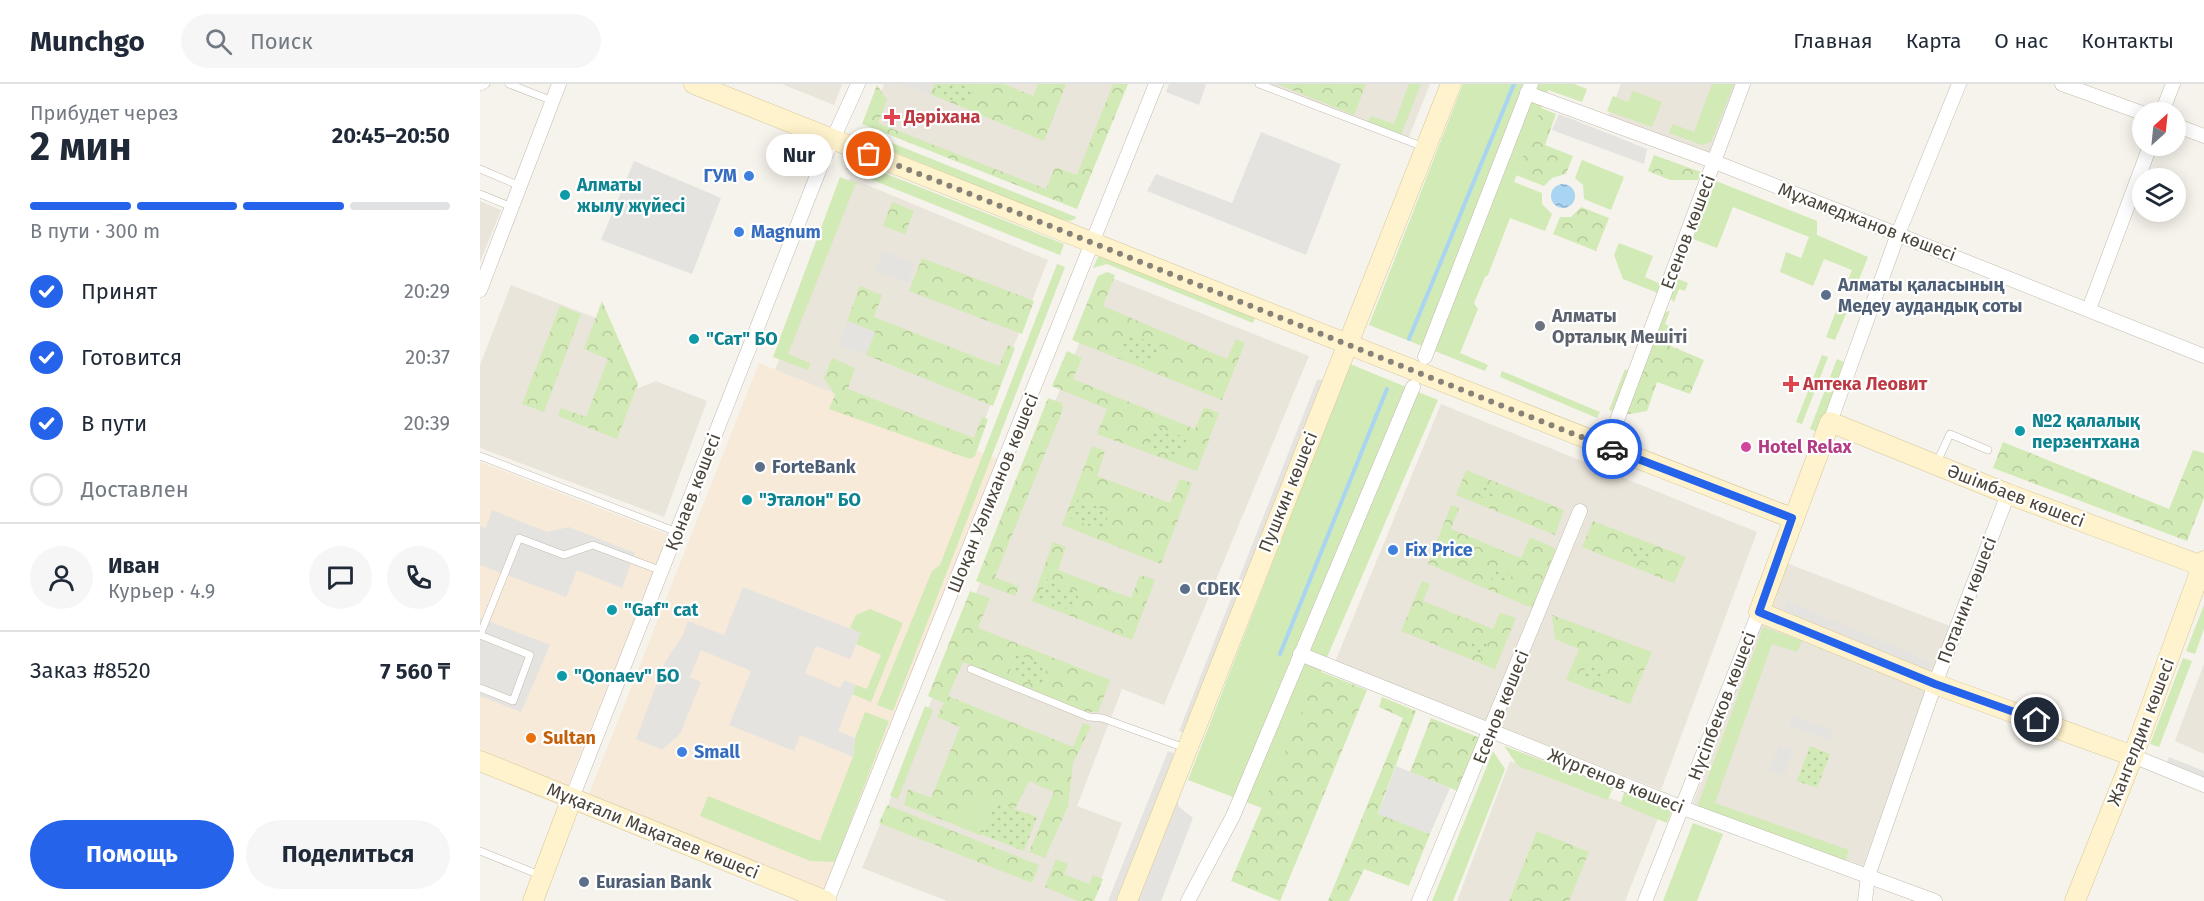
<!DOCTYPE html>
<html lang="ru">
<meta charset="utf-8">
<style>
:root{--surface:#fff;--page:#f6f6f7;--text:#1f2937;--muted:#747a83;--line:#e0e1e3;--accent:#2563eb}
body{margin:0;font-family:"Fira Sans",sans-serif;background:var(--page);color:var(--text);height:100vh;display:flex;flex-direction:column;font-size:22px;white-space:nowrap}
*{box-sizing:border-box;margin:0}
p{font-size:20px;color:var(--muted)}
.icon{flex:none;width:33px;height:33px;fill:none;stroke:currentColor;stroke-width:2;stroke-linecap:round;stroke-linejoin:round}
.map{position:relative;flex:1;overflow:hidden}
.sheet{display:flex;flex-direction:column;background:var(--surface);width:480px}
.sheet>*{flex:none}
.needle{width:39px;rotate:27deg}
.tools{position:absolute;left:1652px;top:18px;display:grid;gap:12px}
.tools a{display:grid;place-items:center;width:54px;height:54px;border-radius:50%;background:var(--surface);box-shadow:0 3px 15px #0003;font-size:30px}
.pin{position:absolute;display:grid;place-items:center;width:51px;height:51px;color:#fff;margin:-26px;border:3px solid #fff;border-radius:50%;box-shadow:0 2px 6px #0007}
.courier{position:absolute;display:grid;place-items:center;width:60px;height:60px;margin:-30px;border:4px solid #2563eb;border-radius:50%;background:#fff;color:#222;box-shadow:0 2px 8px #0007}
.bubble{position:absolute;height:42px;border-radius:21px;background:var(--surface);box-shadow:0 3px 15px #0003;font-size:20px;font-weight:700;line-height:42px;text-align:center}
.summary em{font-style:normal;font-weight:700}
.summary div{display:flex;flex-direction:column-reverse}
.summary{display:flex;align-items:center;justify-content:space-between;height:102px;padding:0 30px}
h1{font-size:39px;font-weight:700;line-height:45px}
.bar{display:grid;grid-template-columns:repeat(4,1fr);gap:9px 6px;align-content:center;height:72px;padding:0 30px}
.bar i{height:8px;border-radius:4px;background:var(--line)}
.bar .current{background:var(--accent)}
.bar p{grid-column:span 4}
.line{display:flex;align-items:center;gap:15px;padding:0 30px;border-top:2px solid var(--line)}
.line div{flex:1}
.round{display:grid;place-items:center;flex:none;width:63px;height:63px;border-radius:32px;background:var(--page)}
ol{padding:0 30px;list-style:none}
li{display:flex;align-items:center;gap:18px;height:66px}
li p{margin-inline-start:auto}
li .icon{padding:6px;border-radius:50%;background:var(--accent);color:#fff;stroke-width:4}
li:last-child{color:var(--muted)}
li i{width:33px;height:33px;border:3px solid var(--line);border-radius:50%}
.primary-button{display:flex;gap:12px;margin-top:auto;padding:12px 30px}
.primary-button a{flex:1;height:69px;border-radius:36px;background:var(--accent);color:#fff;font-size:24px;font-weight:700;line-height:69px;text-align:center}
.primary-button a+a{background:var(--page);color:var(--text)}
header{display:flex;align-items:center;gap:36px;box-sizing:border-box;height:84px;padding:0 30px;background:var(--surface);border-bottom:2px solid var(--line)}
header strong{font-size:28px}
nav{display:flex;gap:33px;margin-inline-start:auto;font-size:21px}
.search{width:420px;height:54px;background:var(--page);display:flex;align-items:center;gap:15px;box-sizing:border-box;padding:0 21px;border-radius:33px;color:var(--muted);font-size:22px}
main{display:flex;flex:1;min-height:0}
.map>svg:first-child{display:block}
.residential{fill:#eae5da}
.commercial{fill:#f7ead8}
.green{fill:#d2eab5}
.forest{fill:url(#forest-crowns)}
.park{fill:url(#park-dots)}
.parking{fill:#e5e3e0}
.water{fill:url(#water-ripples)}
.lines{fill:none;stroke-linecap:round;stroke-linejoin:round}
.stream{stroke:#a9d4f2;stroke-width:4}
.lane-casing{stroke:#c2bbae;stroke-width:8}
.street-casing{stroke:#c2bbae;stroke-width:15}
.secondary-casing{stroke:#d6c79b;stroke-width:21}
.lane{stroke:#fff;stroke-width:7}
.street{stroke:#fff;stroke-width:14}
.secondary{stroke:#fff3cd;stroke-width:20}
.done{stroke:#878178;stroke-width:6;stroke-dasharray:0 10.8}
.route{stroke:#2563eb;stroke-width:8}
.health-dot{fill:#e0444e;stroke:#fff;stroke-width:2}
.shop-dot{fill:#3f7fe0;stroke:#fff;stroke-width:2}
.culture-dot{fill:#0f9aa8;stroke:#fff;stroke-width:2}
.service-dot{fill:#5c6f8a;stroke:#fff;stroke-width:2}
.worship-dot{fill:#6b7280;stroke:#fff;stroke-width:2}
.hotel-dot{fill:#d1479c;stroke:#fff;stroke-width:2}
.food-dot{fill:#e8710a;stroke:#fff;stroke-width:2}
.labels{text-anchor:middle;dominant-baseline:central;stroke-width:4.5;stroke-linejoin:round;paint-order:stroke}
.health-label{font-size:18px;font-weight:bold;fill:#be3a42;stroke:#fff;text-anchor:start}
.shop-label{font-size:18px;font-weight:bold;fill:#366cbe;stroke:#fff;text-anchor:start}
.culture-label{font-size:18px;font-weight:bold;fill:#0d838f;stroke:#fff;text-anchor:start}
.street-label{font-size:18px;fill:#4b4439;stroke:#fff}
.service-label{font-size:18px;font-weight:bold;fill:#4e5e75;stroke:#fff;text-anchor:start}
.worship-label{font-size:18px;font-weight:bold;fill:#5b616d;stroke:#fff;text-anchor:start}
.hotel-label{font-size:18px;font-weight:bold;fill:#b23c85;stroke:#fff;text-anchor:start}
.food-label{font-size:18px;font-weight:bold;fill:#c56008;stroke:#fff;text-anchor:start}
</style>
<header>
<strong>Munchgo</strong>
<div class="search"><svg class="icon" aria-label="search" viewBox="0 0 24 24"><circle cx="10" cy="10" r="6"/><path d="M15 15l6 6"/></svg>Поиск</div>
<nav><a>Главная</a><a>Карта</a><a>О нас</a><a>Контакты</a></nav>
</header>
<main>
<section class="sheet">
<div class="summary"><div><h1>2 мин</h1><p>Прибудет через</p></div><em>20:45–20:50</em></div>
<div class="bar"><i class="current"></i><i class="current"></i><i class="current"></i><i></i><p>В пути · 300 m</p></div>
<ol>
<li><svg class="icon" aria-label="check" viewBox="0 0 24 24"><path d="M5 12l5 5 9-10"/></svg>Принят<p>20:29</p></li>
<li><svg class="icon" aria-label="check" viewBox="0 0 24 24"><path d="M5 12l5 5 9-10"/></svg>Готовится<p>20:37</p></li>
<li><svg class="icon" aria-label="check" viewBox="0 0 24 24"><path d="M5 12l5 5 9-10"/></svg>В пути<p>20:39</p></li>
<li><i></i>Доставлен</li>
</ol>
<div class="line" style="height:108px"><a class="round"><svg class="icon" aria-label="person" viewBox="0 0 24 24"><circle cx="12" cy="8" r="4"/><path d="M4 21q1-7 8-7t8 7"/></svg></a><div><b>Иван</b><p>Курьер · 4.9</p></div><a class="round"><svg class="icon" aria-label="chat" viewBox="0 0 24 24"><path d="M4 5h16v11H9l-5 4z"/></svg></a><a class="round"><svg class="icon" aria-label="phone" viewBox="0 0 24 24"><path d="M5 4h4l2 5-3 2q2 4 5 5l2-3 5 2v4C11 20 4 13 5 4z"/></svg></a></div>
<div class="line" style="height:78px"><div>Заказ #8520</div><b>7 560 ₸</b></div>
<div class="primary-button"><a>Помощь</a><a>Поделиться</a></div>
</section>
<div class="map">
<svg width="1724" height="817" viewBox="0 0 1724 817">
<defs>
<pattern id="forest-crowns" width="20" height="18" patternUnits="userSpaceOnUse" patternTransform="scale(1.5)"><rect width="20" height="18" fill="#d2eab5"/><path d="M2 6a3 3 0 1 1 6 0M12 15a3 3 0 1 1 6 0" fill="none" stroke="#b6ca9c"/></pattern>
<pattern id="park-dots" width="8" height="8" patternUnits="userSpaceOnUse" patternTransform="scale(1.5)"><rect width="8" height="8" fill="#d2eab5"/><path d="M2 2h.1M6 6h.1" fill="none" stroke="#b6ca9c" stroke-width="1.8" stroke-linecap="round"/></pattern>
<pattern id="water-ripples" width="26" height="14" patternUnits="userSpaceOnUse" patternTransform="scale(1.5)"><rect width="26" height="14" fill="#a9d4f2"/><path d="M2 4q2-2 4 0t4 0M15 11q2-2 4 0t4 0" fill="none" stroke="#8caec5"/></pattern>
</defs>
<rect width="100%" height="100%" fill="#f6f3ec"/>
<g class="residential">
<path d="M302,0H362L354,21Z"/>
<path d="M404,0H642L592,119L390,37Z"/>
<path d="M790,0H950L928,55Z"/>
<path d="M1141,0H1256L1229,70L1128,32Z"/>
<path d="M370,94L568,176L493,365L295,286Z"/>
<path d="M0,117L21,126L0,178Z"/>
<path d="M627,192L829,272L684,621L642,605L597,722L642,739L613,817H467L382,784Z"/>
<path d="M31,201L121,236L151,307L176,297L227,317L184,433L0,364V281Z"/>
<path d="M961,320L1277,448L1181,706L855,578Z"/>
<path d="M1304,478L1470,542L1383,782L1213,719Z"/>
<path d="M1724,580V670L1695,657Z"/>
<path d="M1030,677L1179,732L1145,817H977Z"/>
</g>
<g class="commercial">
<path d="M279,279L520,376L345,805L109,710Z"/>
<path d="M0,378L189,451L87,703L0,668Z"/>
</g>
<g class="green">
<path d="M929,0H941L921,51L888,38L891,32L914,40Z"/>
<path d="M983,0H1094L1107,5L1102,18L1068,6L1034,98L1062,109V120L1072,130L1065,147L1030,134L1008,191L1005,193L994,219L998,225L980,269L1008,281L1005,287L889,241Z"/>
<path d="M1232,0H1254L1231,58L1222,61L1189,49L1193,40L1214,48Z"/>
<path d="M1153,7L1182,18L1172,43L1127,27L1133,12L1148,18Z"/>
<path d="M380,46L596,133L595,135L590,137L574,134L378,53Z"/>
<path d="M1102,76L1144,93L1131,126L1104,115L1103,101L1095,94Z"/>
<path d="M374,80H381L584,160L580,171L365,85Z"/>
<path d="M360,93L376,99L308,270L330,279L328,286L293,273Z"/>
<path d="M1236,97L1337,137V151L1388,173L1375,205L1366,201L1372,186L1344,175L1333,202L1300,188L1306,168L1321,174L1329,153L1253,123L1237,164L1213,155Z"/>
<path d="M1139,159L1173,172L1165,193L1183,201L1180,210L1143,195L1134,171Z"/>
<path d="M626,171L776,232L773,239L627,180L613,184L618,173Z"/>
<path d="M577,180L585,183L413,627L397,621L452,487L460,481Z"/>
<path d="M1198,195L1208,199L1205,207L1199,205L1194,218L1190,214Z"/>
<path d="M1361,214L1371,218L1355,256L1346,253Z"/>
<path d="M1190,227L1185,240L1191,243L1188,251L1178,247L1185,228Z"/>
<path d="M1342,271L1348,273L1322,340L1316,338Z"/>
<path d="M1357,275L1366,279L1340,349L1330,345Z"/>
<path d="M870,280L958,316L782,724L708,696Z"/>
<path d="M1145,285L1149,287L1134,328L1129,326Z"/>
<path d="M1022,287L1120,328L1117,334L1020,293Z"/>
<path d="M1724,521V545L1715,570L1706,567Z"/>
<path d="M390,525L423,539L391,618L372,610L376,601L387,605L401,571L376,560L380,549L370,544L376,531Z"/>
<path d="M1283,543L1322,557L1317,568L1292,560L1235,719L1369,766L1365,777L1217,723Z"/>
<path d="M1703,574L1712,577L1679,663L1670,660Z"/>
<path d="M445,622L453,626L418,715L410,712Z"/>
<path d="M385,628L409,637L355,778L330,777L220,732L228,712L340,757L373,673L375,654Z"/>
<path d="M1024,662L1133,703L1128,716L1038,682Z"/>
<path d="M1013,667L1025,685L973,817H952Z"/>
<path d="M1145,707L1192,726L1187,739L1140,720Z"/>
<path d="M485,708L512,719L499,751L473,740Z"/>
<path d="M1213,739L1243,750L1217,817H1183Z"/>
</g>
<g class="forest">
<path d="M454,0H524L553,12L558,0H586L564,57L450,10Z"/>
<path d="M633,0H648L597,125L382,40L397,1L407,16L398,39L566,105L575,83L597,91Z"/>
<path d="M797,0H886L874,31Z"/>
<path d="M1061,24L1076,30L1065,61L1093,72L1086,90L1072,94L1064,102L1036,91Z"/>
<path d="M1174,71L1221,88L1218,96H1190L1168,87Z"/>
<path d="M412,118L434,127L425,150L403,142Z"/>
<path d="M1101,123L1129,134L1116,167L1073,150L1080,133H1091Z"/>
<path d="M442,174L554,217L542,250L429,207Z"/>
<path d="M627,188L635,191L623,222L747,275L756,255L765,259L742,316L592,256L618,192Z"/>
<path d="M380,202L402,211L394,233L519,282L528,261L535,264L513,322L386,271L395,248L367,237Z"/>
<path d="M122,217L158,300L137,355L78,332L81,324L106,333L128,275L104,265Z"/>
<path d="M80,222L101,230L64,328L42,320Z"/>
<path d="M1174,255L1224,276L1210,310L1177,298L1167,327L1144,331Z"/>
<path d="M587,267L602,274L593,295L715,345L724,323L739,329L717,387L617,350L627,325L572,302Z"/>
<path d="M352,274L375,284L368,305L494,354L502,333L508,335L495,372L490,375L349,325L355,311L344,294Z"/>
<path d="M568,314L582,319L583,325L515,493L539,503L535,512L496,497Z"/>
<path d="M1523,358L1689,425L1713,366L1724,369V414L1707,457L1513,384Z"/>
<path d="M612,362L625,367L617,392L690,419L700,395L712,399L681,480L582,441Z"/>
<path d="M986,386L1084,426L1075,451L976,411Z"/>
<path d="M971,421L979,424L971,445L1041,474L1050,453L1076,465L1052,524L948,480Z"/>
<path d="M1113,437L1206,473L1194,499L1102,463Z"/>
<path d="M573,458L586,463L578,486L651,514L660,491L675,496L652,556L552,517Z"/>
<path d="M942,497L950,500L943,517L1013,545L1020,529L1036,534L1015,585L921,547Z"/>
<path d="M490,507L510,514L498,544L630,596L618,628H608L483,578L468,612L593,663L603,639L611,642L593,679L588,722L565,774L549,768L574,708L549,697L535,725L516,718L503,751H499L512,719L486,709L473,740L424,721L428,705L451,714L480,643L457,633L464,619L448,612Z"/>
<path d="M1072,531L1172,568L1150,620L1086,596L1099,565L1075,555Z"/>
<path d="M839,587L887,606L800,817L751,797Z"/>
<path d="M902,613L936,627L898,729L950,750L929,802L884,785L869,817H848L923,634L899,623Z"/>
<path d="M951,634L1000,654L980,708L930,688Z"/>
<path d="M407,721L559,781L552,799L399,739Z"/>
<path d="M1057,747L1109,768L1089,817H1029Z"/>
<path d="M576,775L588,780L584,790L609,800L613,791L623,795L614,817H598L565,803Z"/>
</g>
<g class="park">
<path d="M458,0H487L494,3L487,22L454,9Z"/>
<path d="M647,249L680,262L672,281L640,268Z"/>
<path d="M674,342L707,354L699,374L667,361Z"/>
<path d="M1001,399L1017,406L1012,417L997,411Z"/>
<path d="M598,415L630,428L622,447L590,434Z"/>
<path d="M1156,460L1171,467L1167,478L1151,472Z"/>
<path d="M1016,485L1032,491L1027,503L1011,496Z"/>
<path d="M567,495L600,508L592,527L559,514Z"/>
<path d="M991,554L1007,560L1002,571L987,565Z"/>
<path d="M536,570L568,582L561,602L529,589Z"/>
<path d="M1107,580L1122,587L1118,598L1102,592Z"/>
<path d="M1330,662L1350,670L1337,704L1317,697Z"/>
<path d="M516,718L557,733L544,767L503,751Z"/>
</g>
<g class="parking">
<path d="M422,0H454L450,10Z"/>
<path d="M689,0H723L726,1L719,21L686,8Z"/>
<path d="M1079,30L1167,65L1164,80L1072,46Z"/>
<path d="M781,48L861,80L826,171L667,107L676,90L752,119Z"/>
<path d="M154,77L241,114L212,190L121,156Z"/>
<path d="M403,167L435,180L428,199L395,187Z"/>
<path d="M367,237L395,248L386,271L358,261Z"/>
<path d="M853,295L711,652L699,647L837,296Z"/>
<path d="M12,426L67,448L89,443L155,469L142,504L97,486L86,513L0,481V442L6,444Z"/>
<path d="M263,503L381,549L370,575L336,562L325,589L360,604L364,596L376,601L358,647L375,654L373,673L320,651L314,667L249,641L271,587L221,566L210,593L221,598L200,650L182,666L156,655L185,578L203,551L208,537L244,551Z"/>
<path d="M1307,517L1451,578L1445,595L1300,536Z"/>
<path d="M0,534L70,561L41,628L0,612Z"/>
<path d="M1311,631L1354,647L1350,657L1309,641Z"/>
<path d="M1299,661L1313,666L1304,692L1289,686Z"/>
<path d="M688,667L703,673L647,817H628Z"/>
<path d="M1689,673L1724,687V701L1684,685Z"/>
<path d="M916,682L970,704L950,750L898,730Z"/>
<path d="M697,712L699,723L713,734L681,817H655Z"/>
</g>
<circle class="water" cx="1083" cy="112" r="12"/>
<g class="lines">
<g class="stream">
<path d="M929,255L1034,0"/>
<path d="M800,570L907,305"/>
</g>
<g class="lane-casing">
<g id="lane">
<path d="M29,0L73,17"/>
<path d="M779,0L944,63"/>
<path d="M0,3L6,0"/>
<path d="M0,85L40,102"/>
<path d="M0,110L32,123"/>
<path d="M0,372L197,448"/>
<path d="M1457,378L1470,350L1508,366"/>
<path d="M0,551L39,454L84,471L113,461L182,487"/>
<path d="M0,551L50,571L33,617L0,604"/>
<path d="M491,585L609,633L622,634L705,664"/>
<path d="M0,767L62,792"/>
</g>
</g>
<g class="street-casing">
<g id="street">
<path d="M1582,0L1662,29"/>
<path d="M1047,9L1235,78L1724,272"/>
<path d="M1682,28L1693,0"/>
<path d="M1695,41L1724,52"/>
<path d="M0,206L79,0"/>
<path d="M1609,225L1670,62"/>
<path d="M945,273L1051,0"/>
<path d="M1350,338L1418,150L1479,0"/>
<path d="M1127,363L1263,0"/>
<path d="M820,570L1203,724L1455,817"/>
<path d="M1653,672L1724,701"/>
<path d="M92,714L342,79L378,0"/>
<path d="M347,817L676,0"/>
<path d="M708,817L753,732L933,303"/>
<path d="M939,817L1100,427"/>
<path d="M1165,817L1279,528"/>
<path d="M1385,817L1388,792L1455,600L1528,410"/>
</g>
</g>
<g class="secondary-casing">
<g id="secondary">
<path d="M214,0C580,145 945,293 1312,434"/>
<path d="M1653,672L1455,600L1279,528L1350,338L1528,410L1722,482"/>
<path d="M0,677L346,817"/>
<path d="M53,817L92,714"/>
<path d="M647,817L971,0"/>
<path d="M1595,817L1653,672L1724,477"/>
</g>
</g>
<use href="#lane" class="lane"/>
<use href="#street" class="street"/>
<use href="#secondary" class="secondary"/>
</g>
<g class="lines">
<path class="done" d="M389,70C637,168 884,268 1132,365"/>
<path class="route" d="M1132,365L1312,434L1279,528L1455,600L1557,636"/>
</g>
<g class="health-dot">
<path d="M409 24h6v6h6v6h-6v6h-6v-6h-6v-6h6z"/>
<path d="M1308 291h6v6h6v6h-6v6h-6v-6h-6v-6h6z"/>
</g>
<g class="shop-dot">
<circle cx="269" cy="92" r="6"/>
<circle cx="259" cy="148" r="6"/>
<circle cx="913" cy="466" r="6"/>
<circle cx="202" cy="668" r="6"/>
</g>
<g class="culture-dot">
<circle cx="85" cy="111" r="6"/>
<circle cx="214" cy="255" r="6"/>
<circle cx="1540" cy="347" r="6"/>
<circle cx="267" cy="416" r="6"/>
<circle cx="132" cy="526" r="6"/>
<circle cx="82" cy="592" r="6"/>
</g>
<g class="service-dot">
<circle cx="1346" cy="211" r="6"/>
<circle cx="280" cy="383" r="6"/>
<circle cx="705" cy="505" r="6"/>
<circle cx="104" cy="798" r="6"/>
</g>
<circle class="worship-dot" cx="1060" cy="242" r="6"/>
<circle class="hotel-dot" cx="1266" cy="363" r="6"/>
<circle class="food-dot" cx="51" cy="654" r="6"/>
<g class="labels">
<g class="health-label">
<text x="424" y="33">Дәріхана</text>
<text x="1323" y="300">Аптека Леовит</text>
</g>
<g class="shop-label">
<text x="257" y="92" text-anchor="end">ГУМ</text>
<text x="271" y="148">Magnum</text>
<text x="925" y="466">Fix Price</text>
<text x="214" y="668">Small</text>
</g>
<g class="culture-label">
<text x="97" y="101">Алматы<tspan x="97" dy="21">жылу жүйесі</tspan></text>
<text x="226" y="255">"Сат" БО</text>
<text x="1552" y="337">№2 қалалық<tspan x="1552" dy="21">перзентхана</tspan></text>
<text x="279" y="416">"Эталон" БО</text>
<text x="144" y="526">"Gaf" cat</text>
<text x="94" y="592">"Qonaev" БО</text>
</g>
<g class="street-label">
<text transform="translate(1387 138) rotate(21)">Мұхамеджанов көшесі</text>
<text transform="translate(1208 148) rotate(-69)">Есенов көшесі</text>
<text transform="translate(213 408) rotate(-69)">Қонаев көшесі</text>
<text transform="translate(808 408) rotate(-68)">Пушкин көшесі</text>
<text transform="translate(513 409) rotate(-68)">Шоқан Уәлиханов көшесі</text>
<text transform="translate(1536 412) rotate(21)">Әшімбаев көшесі</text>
<text transform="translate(1487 516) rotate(-69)">Потанин көшесі</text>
<text transform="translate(1242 622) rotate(-69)">Нүсіпбеков көшесі</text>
<text transform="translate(1021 623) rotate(-68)">Есенов көшесі</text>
<text transform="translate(1661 648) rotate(-69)">Жангелдин көшесі</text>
<text transform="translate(1136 697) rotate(22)">Жүргенов көшесі</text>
<text transform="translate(173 747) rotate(22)">Мұқағали Мақатаев көшесі</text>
</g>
<g class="service-label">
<text x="1358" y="201">Алматы қаласының<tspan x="1358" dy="21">Медеу аудандық соты</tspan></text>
<text x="292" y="383">ForteBank</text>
<text x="717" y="505">CDEK</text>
<text x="116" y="798">Eurasian Bank</text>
</g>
<g class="worship-label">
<text x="1072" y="232">Алматы<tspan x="1072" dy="21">Орталық Мешіті</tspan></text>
</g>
<g class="hotel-label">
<text x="1278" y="363">Hotel Relax</text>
</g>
<g class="food-label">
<text x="63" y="654">Sultan</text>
</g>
</g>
</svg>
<div class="tools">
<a><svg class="needle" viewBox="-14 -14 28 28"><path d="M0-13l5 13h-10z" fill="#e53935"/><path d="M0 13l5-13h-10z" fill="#747a83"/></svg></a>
<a><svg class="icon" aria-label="layers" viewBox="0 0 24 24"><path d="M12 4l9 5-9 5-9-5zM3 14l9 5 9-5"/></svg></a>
</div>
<div class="pin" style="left:389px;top:70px;background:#ea580c"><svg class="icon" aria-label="bag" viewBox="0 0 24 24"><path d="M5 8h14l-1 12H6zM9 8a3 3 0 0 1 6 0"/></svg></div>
<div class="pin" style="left:1557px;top:636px;background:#1f2937"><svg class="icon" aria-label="home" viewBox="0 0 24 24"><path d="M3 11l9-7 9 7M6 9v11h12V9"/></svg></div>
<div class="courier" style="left:1132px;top:365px"><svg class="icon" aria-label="car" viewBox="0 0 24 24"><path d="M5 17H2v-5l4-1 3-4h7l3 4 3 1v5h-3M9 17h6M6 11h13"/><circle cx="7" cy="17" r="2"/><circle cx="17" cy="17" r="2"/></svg></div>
<div class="bubble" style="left:286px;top:50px;width:66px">Nur</div>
</div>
</main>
